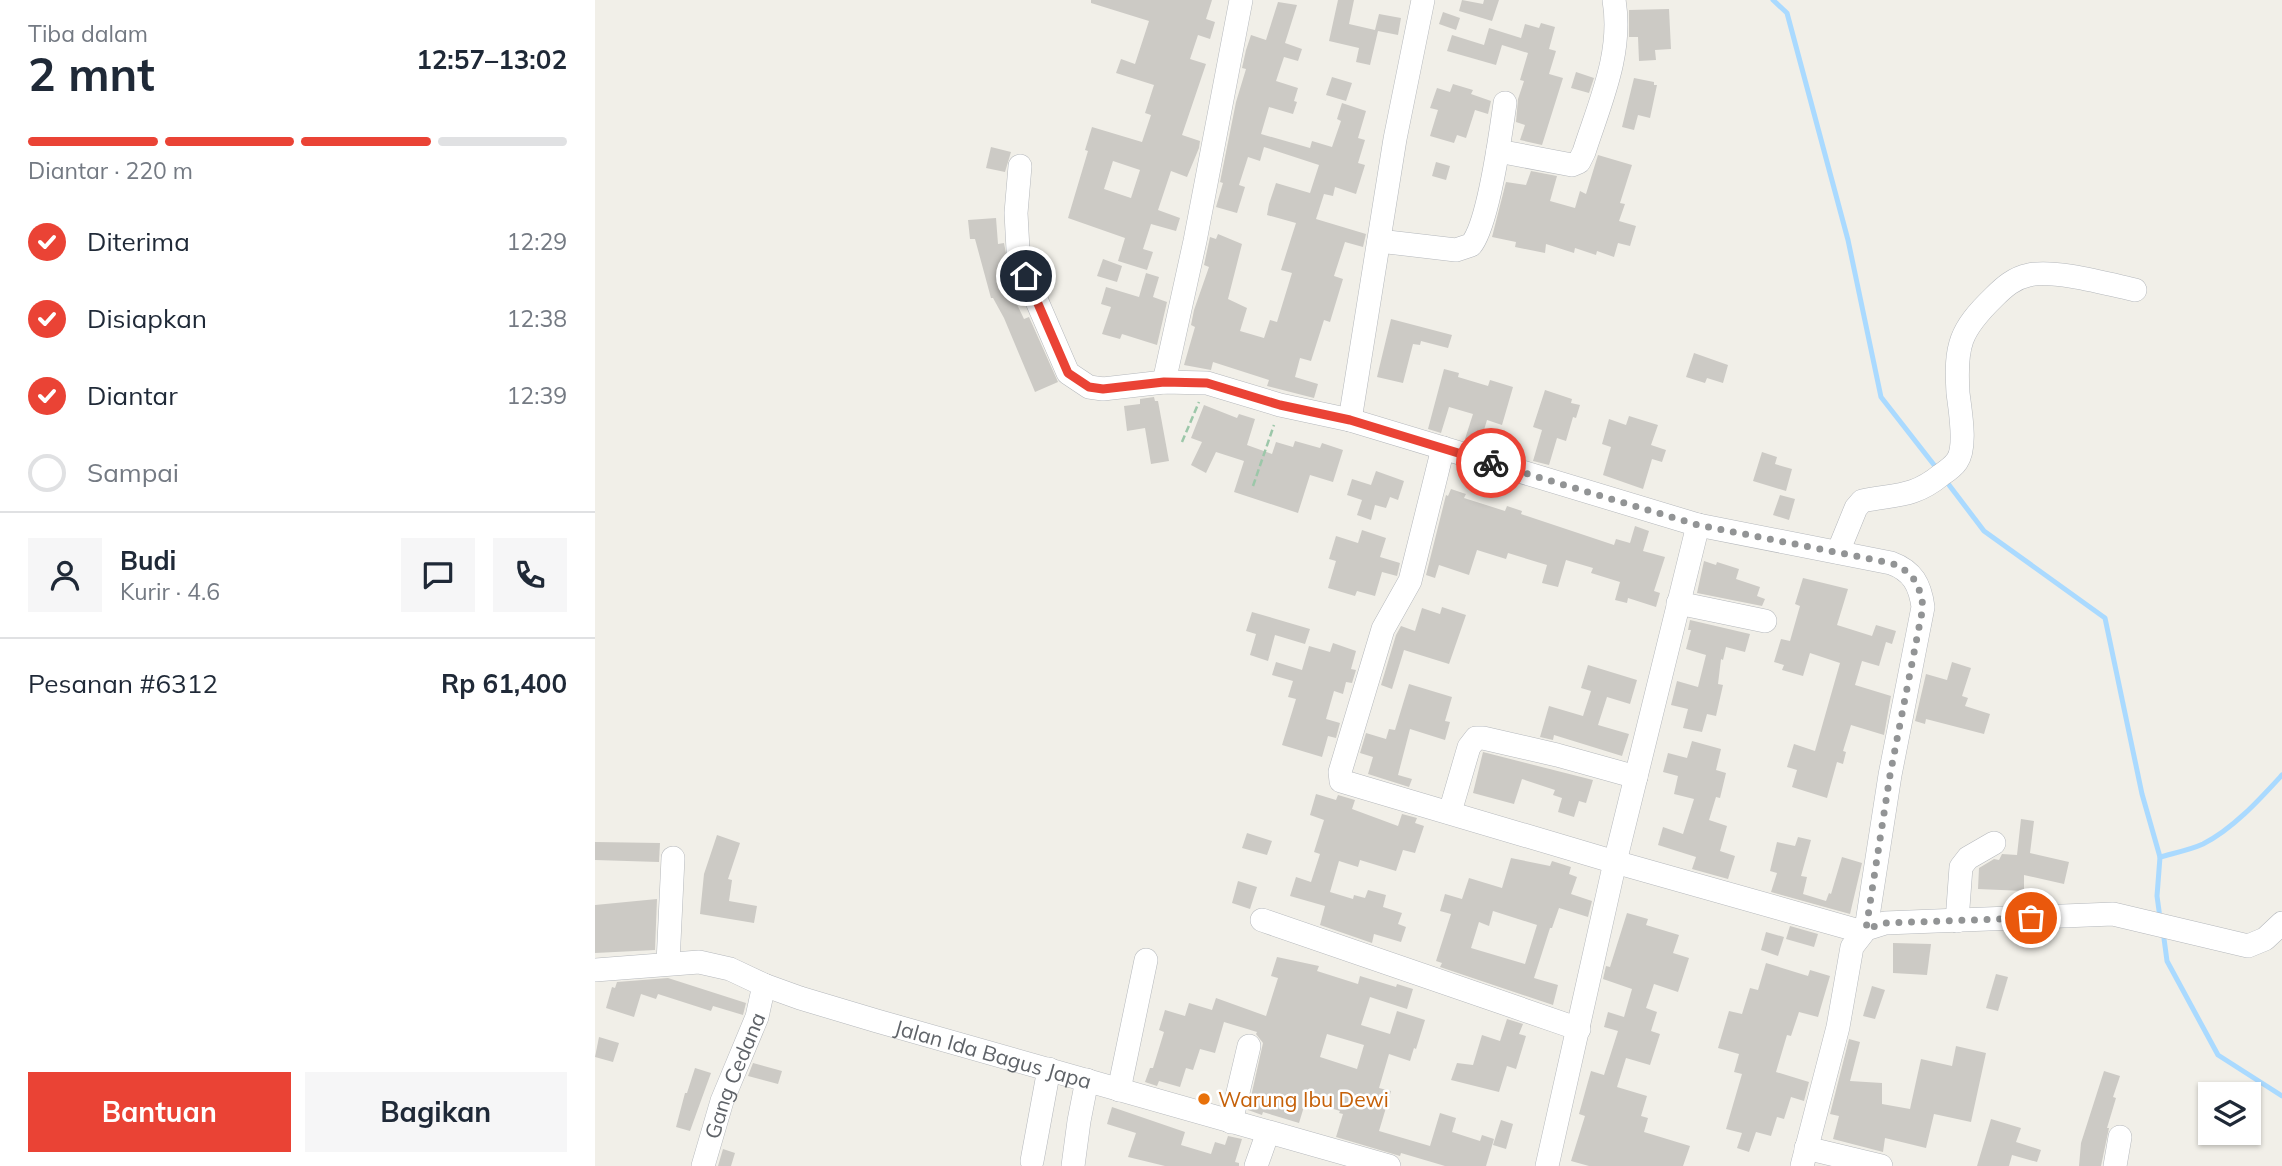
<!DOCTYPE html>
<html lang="id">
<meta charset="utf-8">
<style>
:root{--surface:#fff;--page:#f6f6f7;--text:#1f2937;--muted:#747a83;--line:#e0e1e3;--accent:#ea4335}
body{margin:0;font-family:Mulish,sans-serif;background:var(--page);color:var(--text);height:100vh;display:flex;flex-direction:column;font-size:26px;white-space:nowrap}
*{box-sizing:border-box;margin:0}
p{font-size:23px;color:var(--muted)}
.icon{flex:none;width:38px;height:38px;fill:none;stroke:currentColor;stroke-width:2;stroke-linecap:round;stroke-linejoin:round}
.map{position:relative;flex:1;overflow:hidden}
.panel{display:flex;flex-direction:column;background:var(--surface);width:595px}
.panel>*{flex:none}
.controls{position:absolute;left:1603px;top:1082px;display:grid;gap:14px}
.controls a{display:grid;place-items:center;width:63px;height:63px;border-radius:0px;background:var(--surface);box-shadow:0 2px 5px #0004;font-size:35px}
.pin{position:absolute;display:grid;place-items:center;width:60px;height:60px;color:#fff;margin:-30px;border:4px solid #fff;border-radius:50%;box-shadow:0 2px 7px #0007}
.courier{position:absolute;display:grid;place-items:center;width:70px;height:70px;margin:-35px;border:5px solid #ea4335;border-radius:50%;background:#fff;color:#222;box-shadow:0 2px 9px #0007}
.overview em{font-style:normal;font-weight:700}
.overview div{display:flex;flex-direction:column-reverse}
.overview{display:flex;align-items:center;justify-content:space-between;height:119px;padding:0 28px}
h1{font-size:46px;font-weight:700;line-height:52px}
.bar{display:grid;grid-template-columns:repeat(4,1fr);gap:10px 7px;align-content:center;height:84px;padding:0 28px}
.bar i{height:9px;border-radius:5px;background:var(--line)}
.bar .active{background:var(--accent)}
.bar p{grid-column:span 4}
.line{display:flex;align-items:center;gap:18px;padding:0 28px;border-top:2px solid var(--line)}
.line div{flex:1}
.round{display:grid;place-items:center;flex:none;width:74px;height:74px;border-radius:0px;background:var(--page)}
ol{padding:0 28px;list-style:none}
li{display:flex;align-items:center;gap:21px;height:77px}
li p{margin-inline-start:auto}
li .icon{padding:7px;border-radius:50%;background:var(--accent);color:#fff;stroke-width:4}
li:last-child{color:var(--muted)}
li i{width:38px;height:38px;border:4px solid var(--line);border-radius:50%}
.action{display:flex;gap:14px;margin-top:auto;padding:14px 28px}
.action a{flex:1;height:80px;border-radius:0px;background:var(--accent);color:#fff;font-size:28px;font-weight:700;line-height:80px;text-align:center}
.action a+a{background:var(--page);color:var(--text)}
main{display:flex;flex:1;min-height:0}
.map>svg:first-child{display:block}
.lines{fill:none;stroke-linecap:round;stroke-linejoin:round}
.stream{stroke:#aadaff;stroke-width:5}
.building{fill:#cccac5;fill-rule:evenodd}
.minor-casing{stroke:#b5b8bc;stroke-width:24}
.path{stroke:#9cc7a9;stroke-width:2.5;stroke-dasharray:7 3.5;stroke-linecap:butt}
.minor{stroke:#fff;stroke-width:23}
.done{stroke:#929495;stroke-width:7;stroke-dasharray:0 12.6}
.route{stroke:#ea4335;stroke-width:9}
.food-dot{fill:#e8710a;stroke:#fff;stroke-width:2.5}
.labels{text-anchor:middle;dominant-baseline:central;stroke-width:5;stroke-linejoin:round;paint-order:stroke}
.street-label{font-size:21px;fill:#5f6368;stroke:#fff}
.food-label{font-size:21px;fill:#c56008;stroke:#fff;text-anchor:start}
</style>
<main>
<section class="panel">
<div class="overview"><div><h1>2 mnt</h1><p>Tiba dalam</p></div><em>12:57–13:02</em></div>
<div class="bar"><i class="active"></i><i class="active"></i><i class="active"></i><i></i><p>Diantar · 220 m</p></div>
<ol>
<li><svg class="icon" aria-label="check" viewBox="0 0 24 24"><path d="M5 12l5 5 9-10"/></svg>Diterima<p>12:29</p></li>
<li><svg class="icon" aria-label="check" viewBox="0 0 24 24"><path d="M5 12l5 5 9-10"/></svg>Disiapkan<p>12:38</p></li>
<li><svg class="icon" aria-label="check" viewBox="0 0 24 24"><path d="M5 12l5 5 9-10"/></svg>Diantar<p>12:39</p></li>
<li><i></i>Sampai</li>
</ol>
<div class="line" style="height:126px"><a class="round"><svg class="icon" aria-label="person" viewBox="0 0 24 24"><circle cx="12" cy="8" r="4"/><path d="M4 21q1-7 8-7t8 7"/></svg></a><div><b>Budi</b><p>Kurir · 4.6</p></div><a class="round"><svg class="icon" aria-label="chat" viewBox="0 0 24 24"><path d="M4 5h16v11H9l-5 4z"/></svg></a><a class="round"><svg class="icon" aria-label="phone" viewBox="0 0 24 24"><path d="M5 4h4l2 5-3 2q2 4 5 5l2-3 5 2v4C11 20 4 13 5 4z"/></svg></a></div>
<div class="line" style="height:91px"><div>Pesanan #6312</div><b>Rp 61,400</b></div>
<div class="action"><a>Bantuan</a><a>Bagikan</a></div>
</section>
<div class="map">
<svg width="1687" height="1166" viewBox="0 0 1687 1166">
<rect width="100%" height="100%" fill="#f1efe8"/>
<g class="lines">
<g class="stream">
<path d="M1178,0L1192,13L1253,240L1286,397L1343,470"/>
<path d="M1351,481L1389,531L1510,618L1547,794L1565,857L1562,896L1565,918"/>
<path d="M1565,857C1579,853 1595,850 1608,844C1638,829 1665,799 1687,775"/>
<path d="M1568,931L1572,961L1623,1055L1687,1096"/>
</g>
</g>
<g class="building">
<path d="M496,0H617L611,19L620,22L615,39L603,35L595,59L611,64L587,135L605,141L604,148L592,177L576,171L563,210L585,218L581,231L556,224L548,249L558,252L552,270L523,261L530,238L473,218L493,151L490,150L497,127L547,142L556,115L550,113L559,85L521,73L526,59L540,64L554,21L496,3ZM518,161L545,170L536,198L509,189Z"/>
<path d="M743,0H759L754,24L780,30L784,14L806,18L803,35L783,31L775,65L761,62L764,48L734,41Z"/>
<path d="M867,0L888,4L889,0H904L897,21L864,11Z"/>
<path d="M683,2L702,5L690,43L707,49L703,61L689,57L681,81L703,88L699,101L702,102L698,114L674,107L666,134L715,148L717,141L737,147L746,121L742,119L747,103L771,111L763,138L770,140L763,163L770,165L761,194L740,187L738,196L729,194L721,219L771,234L768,247L750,242L739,276L748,279L735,322L729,320L716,361L705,358L700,377L723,384L719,398L672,386L674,380L618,362L616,370L589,365L600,327L596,325L599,310L614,267L609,265L615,237L621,239L623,234L647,244L633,299L652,308L645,331L669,338L675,320L682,322L697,273L686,270L701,223L672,215L674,204L681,183L715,193L724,165L669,147L665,161L653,157L644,185L650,187L642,213L621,207L628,183L625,182L641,102L651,69L647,68L651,50L656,35L671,40Z"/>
<path d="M1074,9L1076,49L1060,50L1061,60L1044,61L1043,37H1034V10Z"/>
<path d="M848,12L865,18L861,30L844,24Z"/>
<path d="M946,23L960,27L954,49L961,51L954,74L968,78L947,145L925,140L930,125L921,122L923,99L929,81L925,80L933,53L907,45L901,65L852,51L857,35L889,45L894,28L926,38L930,24L944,28Z"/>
<path d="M981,72L999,78L994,93L976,88Z"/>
<path d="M737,77L757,83L751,101L731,95Z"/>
<path d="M1039,78L1059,82V85H1062L1055,118L1043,115L1039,130L1027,127Z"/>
<path d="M858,84L878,90L876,94L896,101L893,114L880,110L871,138L862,135L859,143L835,136L843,110L835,108L842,88L855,92Z"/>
<path d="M396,147L416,152L410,172L391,168Z"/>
<path d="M1003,155L1037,165L1025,203L1030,204L1024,221L1041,226L1035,246L1023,243L1019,257L1002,251L1001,255L980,248L979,253L951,244L950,253L920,247L921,242L897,237L911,182L931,185L936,171L962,176L955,201L980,208L985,191L991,194Z"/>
<path d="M841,162L855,166L851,180L837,176Z"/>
<path d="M401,218L403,244L409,243L414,269L406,271L429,319L434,317L463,382L440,392L409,318L398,298H396L380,239H375L373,220Z"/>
<path d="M508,259L527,266L522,282L502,276Z"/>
<path d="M551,273L564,277L558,297L572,302L562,345L527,334L525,339L507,334L516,307L506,304L511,287L544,297Z"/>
<path d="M796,319L857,335L853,348L826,341L825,345L818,344L808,383L782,377Z"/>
<path d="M1099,353L1133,365L1128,383L1112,378L1110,383L1091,377Z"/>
<path d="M849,369L864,373L863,377L893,386L895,380L918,387L907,425L892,420L885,443L870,439L878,414L854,407L846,433L833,429Z"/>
<path d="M950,390L977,399L976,403L985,405L981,418L978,417L971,441L962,438L954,465L938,461L947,430L938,427Z"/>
<path d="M559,397L560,401H563L574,461L556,464L550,428L532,431L529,406L545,404V399Z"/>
<path d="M609,405L642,418L644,414L660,419L652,445L677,454L681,442L698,447L700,441L725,448L727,443L748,450L738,482L715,475L703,513L639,492L649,461L621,452L611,473L596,465L607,442L596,438Z"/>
<path d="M1034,416L1063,425L1056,445L1071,450L1067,462L1057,459L1048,489L1008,475L1016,447L1007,444L1014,419L1031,425Z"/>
<path d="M1167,452L1182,457L1180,464L1197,469L1191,491L1158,481Z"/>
<path d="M781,471L809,481L803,500L795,497L791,508L780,505L776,520L762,515L767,500L752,495L757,479L776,485Z"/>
<path d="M856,489L871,494L869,498L910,511L912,506L927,511L926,514L1019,545L1021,539L1035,543L1040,526L1054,531L1048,551L1070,557L1059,591L1065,593L1061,607L1033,598L1032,603L1020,600L1025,582L996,573L998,568L971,560L963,587L947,583L952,565L913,553L911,559L882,550L874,575L844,565L840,578L831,575L851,495L853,496Z"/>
<path d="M1185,495L1200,499L1194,520L1178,515Z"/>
<path d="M767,530L791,538L785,557L805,563L802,576L787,572L780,596L762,591L760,596L733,588L741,561L734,559L741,536L763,543Z"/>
<path d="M1109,561L1121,565L1122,562L1144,569L1141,579L1165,587L1162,596L1170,599L1167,606L1102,593Z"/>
<path d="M1208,578L1253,589L1242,625L1277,636L1281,625L1301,631L1297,644L1291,642L1284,666L1267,661L1260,685L1296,696L1289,735L1256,725L1248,751L1251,752L1248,764L1242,762L1232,798L1197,787L1202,770L1192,767L1199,744L1220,751L1245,663L1215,653L1208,676L1187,670L1189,665L1179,662L1186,639L1195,641L1205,606L1200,604Z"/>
<path d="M847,607L871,615L854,664L809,650L797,689L786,685L801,635L806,626L820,631L827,608L845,614Z"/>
<path d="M657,612L715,629L710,644L680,635L673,661L655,655L661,634L651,631Z"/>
<path d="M1095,620L1155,634L1150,652L1131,647L1128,660L1126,659L1123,684L1128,685L1121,716L1112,714L1107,732L1088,728L1093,709L1076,705L1082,681L1103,687L1111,655L1091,649L1096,630H1093Z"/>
<path d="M738,643L761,651L756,669L761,670L757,683L751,682L748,694L739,691L731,719L745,723L741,738L733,736L727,757L687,745L701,699L693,697L698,681L677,675L681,662L707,670L714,646L735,652Z"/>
<path d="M1357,662L1376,668L1367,696L1373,698L1370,706L1395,714L1389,734L1331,719L1330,724L1320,721L1331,674L1352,680Z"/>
<path d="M993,665L1042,680L1035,704L1012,697L1003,725L1034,734L1027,756L959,735L958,740L945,737L954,706L988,716L996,691L986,688Z"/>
<path d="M814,684L857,697L850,721L855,722L850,740L815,729L803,775L817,779L814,787L773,774L778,757L765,753L771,733L791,739L794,729L800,730Z"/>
<path d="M1097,741L1126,749L1121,770L1131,773L1125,798L1121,797L1114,820L1132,826L1125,851L1140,856L1133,879L1097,869L1101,857L1063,845L1068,827L1088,834L1099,799L1079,794L1083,776L1068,772L1073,753L1092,758Z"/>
<path d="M888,752L998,780L991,803L984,801L979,817L963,812L967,798L958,795L960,790L927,779L919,804L878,793Z"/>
<path d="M721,794L741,800L743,795L760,800L757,809L803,826L807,814L822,818L820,823L829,826L820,853L808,850L801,871L765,860L763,867L744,861L735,892L758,899L759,895L770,898L773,890L791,895L788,907L807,913L803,924L811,927L806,942L779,934L777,943L725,925L730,906L695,896L701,877L716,882L725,854L719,852L729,820L715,815Z"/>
<path d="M1426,819L1439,821L1435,853L1474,862L1469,884L1429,875V891L1383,889L1384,868L1399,859L1404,860L1407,854L1422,855Z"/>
<path d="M652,833L677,841L672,855L647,848Z"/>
<path d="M122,835L145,843L133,879L137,880L134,901L162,906L159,923L105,914L109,874Z"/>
<path d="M1203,837L1216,840L1206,876L1212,877L1208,894L1231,901L1234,893L1236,894L1247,857L1267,863L1255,914L1176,892L1182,873L1175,871L1182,842L1200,846Z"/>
<path d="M0,842L65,843L64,862L0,860Z"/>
<path d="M916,858L955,866L957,861L976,867L974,874L982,877L976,894L997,901L993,917L964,908L957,928H955L939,978L963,985L958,1005L845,967L847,963L841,961L856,914L845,911L850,894L867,899L874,878L907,888ZM898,911L942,925L930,964L876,948L884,922L894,926Z"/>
<path d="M643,881L662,887L655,909L637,903Z"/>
<path d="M62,899L60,950L0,953V905Z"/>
<path d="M1032,913L1053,919L1051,925L1084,935L1078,953L1094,958L1083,992L1059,984L1051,1008L1062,1012L1056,1031L1065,1034L1055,1065L1031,1058L1022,1087L1052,1096L1046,1116L1053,1118L1049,1132L1095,1146L1088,1166H994L976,1161L990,1116L984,1114L996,1071L1009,1075L1023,1031L1009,1027L1013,1012L1029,1017L1037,989L1008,979L1011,966L1015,967Z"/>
<path d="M1195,926L1223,934L1219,947L1191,939Z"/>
<path d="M1171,932L1189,937L1183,956L1166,950Z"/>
<path d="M1298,943L1336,944L1332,975L1298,973Z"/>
<path d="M682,957L724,966L722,971L763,984L765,976L801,987L802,984L818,989L812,1009L775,997L766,1025L795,1034L802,1011L830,1020L821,1049L819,1048L815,1061L794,1054L784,1088L796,1091L784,1131L835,1146L845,1113L861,1118L857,1132L885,1141L887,1135L899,1139L891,1166H850L806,1153L805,1156L741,1137L748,1114L744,1113L745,1111L711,1100L704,1123L668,1112L667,1115L653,1110L668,1043L661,1034L662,1032L629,1022L620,1053L605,1049L598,1070L591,1068L585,1087L564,1081L562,1086L550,1082L555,1068H558L569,1032L564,1030L570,1010L590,1016L594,1003L617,1010L621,998L671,1016L683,978L676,976ZM732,1034L769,1045L762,1069L725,1057Z"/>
<path d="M1171,963L1213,976L1215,970L1235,976L1223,1017L1204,1012L1196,1036L1192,1035L1181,1072L1214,1082L1209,1101L1196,1097L1189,1119L1182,1117L1176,1136L1161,1132L1154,1152L1142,1148L1147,1133L1131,1129L1147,1074L1139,1072L1144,1054L1123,1048L1134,1011L1147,1014L1155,988L1163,990Z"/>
<path d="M1401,974L1413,977L1403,1011L1391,1008Z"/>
<path d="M73,978L151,1003L148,1015L118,1006L116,1011L63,994L61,999L46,994L39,1017L11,1008L17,987L20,988L22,982Z"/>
<path d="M1277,986L1290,990L1280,1019L1268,1016Z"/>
<path d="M912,1019L928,1024L924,1034L931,1036L921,1069L912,1066L904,1092L856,1080L862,1063L878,1065L887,1035L905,1041Z"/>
<path d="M4,1037L24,1043L18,1062L0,1057Z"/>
<path d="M1254,1039L1265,1042L1255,1081L1287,1083V1104L1315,1109L1326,1059L1357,1066L1361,1046L1391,1053L1376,1122L1339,1114L1331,1148L1290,1138L1288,1152L1238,1139L1244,1116L1235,1114Z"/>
<path d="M158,1063L187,1071L183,1084L153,1076Z"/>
<path d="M100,1068L116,1073L95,1131L81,1127L90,1093H92Z"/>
<path d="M1509,1071L1525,1076L1518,1097L1521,1098L1512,1128H1514L1506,1166H1484L1486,1143Z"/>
<path d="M517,1107L590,1132L586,1145L616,1154L620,1142L630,1145L633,1136L647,1139L640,1162L644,1163V1166H570L533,1157L541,1133L512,1124Z"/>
<path d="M1396,1119L1426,1128L1421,1142L1446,1150L1442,1162L1417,1155L1414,1166H1382Z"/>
<path d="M906,1120L918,1124L911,1149L898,1145Z"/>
<path d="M128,1149L140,1153L136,1166H123Z"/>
</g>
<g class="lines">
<g class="minor-casing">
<g id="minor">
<path d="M903,151L977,165L984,162L989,152C1005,102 1028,53 1019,0"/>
<path d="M425,166L421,213L423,250L431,276L473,373L494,387L508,389L569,382L612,383L685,405L755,420L1103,525L1296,563C1318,571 1325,585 1328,607L1295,775L1271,929"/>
<path d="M784,241L861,250L876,245C893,225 906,132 910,103"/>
<path d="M569,382L600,241L646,0"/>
<path d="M755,420L800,139L828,0"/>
<path d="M848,448L815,581L788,629L745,772L746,781L1020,862L1268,932"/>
<path d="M1243,552L1261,508L1267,501C1300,494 1318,498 1346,475C1352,471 1358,467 1362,461C1372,447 1365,410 1363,393C1360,345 1365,330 1399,297C1409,287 1419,278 1434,275C1459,269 1513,284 1540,290"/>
<path d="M1083,603L1170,621"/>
<path d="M855,812L874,747L881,738H888L962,755L1041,777"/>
<path d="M667,920L984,1029"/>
<path d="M1362,921L1366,867L1373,858L1399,843"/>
<path d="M73,963L78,858"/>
<path id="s1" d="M0,970L104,962L135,969L169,985L205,998L282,1021L794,1166"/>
<path d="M524,1090L551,960"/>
<path d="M636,1122L654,1046"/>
<path d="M1211,1148L1286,1166"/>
<path d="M437,1161L454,1069"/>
<path id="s2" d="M108,1166L127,1101L162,1017L169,985"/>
<path d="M478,1166L484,1121L492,1080"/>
<path d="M661,1166L673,1132"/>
<path d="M952,1166L1020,862L1103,525"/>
<path d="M1207,1166L1243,1027L1257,947L1271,929L1290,923L1518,914L1653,946L1670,939L1687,923"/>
<path d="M1520,1166L1525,1137"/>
</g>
</g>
<g class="path">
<path d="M587,442L604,402"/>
<path d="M658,486L679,425"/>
</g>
<use href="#minor" class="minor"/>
</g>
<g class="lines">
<path class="done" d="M896,463L1103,525L1296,563C1318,571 1325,585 1328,607L1295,775L1271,929L1290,923L1436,918"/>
<path class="route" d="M431,276L473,373L494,387L508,389L569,382L612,383L685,405L755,420L896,463"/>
</g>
<circle class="food-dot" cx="609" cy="1099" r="7"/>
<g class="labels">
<g class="street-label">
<text stroke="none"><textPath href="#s1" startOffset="413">Jalan Ida Bagus Japa</textPath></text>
<text stroke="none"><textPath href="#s2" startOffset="96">Gang Cedana</textPath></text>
</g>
<g class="food-label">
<text x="623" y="1099">Warung Ibu Dewi</text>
</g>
</g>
</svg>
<div class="controls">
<a><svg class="icon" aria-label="layers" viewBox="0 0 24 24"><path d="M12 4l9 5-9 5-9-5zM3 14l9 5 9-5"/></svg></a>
</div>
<div class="pin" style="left:1436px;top:918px;background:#ea580c"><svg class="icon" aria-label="bag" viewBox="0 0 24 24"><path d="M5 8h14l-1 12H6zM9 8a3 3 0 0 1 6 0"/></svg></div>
<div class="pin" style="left:431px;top:276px;background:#1f2937"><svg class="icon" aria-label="home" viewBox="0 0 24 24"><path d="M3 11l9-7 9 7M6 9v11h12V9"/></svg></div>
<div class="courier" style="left:896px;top:463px"><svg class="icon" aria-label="bike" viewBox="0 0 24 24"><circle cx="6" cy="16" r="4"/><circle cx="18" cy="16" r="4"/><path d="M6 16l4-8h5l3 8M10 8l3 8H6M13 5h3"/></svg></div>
</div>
</main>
